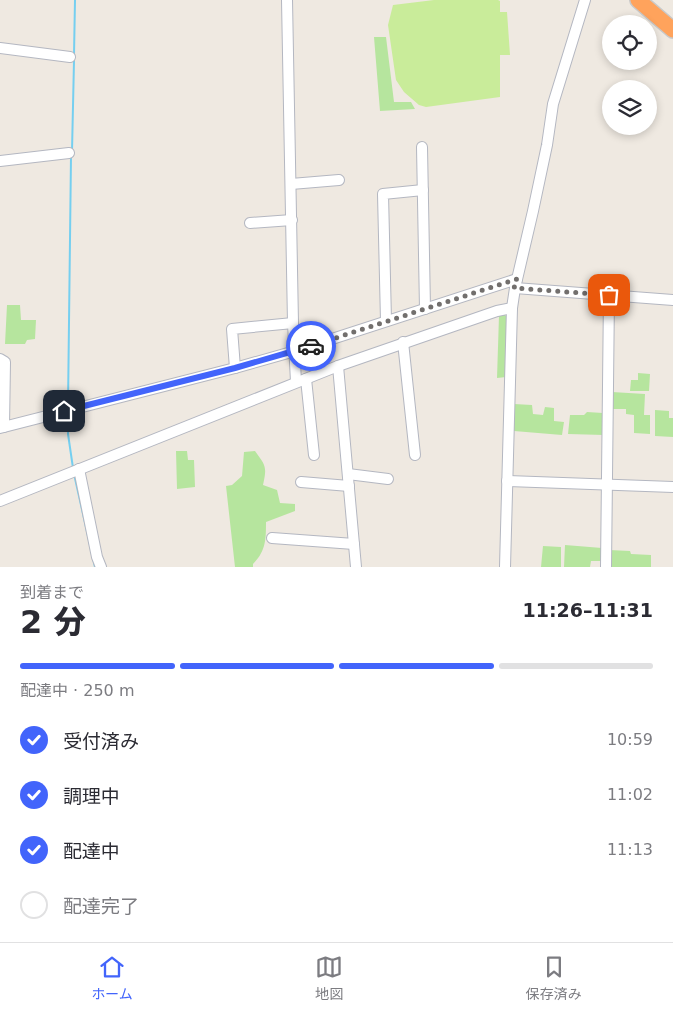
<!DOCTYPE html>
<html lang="ja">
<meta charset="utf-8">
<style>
:root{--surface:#fff;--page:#f2f2f3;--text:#2b2b33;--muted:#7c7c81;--line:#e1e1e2;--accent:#4264fb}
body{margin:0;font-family:"DejaVu Sans","Noto Sans JP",sans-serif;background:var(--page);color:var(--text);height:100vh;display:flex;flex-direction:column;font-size:19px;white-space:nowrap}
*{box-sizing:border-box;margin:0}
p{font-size:16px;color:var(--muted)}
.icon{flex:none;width:28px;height:28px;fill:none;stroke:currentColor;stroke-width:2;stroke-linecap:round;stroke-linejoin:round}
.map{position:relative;height:567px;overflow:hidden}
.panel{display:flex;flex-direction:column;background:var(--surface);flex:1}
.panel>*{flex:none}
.buttons{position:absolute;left:602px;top:15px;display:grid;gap:10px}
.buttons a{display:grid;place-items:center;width:55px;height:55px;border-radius:50%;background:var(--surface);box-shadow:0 2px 8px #0003;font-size:25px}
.pin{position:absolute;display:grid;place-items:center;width:42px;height:42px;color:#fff;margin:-21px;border-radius:10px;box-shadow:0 2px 8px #0006}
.courier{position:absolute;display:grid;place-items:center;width:50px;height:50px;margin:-25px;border:4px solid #4264fb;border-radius:50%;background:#fff;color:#222;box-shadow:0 1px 6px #0007}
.summary em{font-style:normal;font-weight:800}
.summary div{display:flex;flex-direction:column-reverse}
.summary{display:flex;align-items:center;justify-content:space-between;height:85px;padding:0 20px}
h1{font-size:32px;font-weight:800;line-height:38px}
.bar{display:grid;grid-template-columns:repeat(4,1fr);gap:8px 5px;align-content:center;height:60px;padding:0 20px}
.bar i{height:6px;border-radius:4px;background:var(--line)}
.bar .current{background:var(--accent)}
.bar p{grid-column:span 4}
ol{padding:0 20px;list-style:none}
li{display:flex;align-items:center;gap:15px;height:55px}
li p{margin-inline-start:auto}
li .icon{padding:5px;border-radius:50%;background:var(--accent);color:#fff;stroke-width:4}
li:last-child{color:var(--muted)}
li i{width:28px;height:28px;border:2px solid var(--line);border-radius:50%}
.tabs{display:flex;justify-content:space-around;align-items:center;height:70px;border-top:1px solid var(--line);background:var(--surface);font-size:14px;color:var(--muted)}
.tabs a{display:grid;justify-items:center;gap:2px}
.tabs .current{color:var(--accent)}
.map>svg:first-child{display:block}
.green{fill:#b6e59e}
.pitch{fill:#c9ec9a}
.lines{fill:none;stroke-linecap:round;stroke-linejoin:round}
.stream{stroke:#75cff0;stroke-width:2}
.minor-casing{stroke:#b4b7c1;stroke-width:12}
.highway-casing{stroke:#c9c9c9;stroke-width:18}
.minor{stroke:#fff;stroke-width:10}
.highway{stroke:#ffa35c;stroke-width:15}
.done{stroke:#726f6d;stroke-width:5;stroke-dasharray:0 9}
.route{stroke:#4264fb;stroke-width:6}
</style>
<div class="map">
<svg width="673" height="567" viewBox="0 0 673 567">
<rect width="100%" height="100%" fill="#efe9e1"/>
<g class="green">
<path d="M374,37H386L394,102H411L415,109L380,111Z"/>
<path d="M7,305H20L21,320H36L35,339L27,340L25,344H5Z"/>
<path d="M504,314L508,318L506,377L497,378L499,316Z"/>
<path d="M638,373L650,374L649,391H630L631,380H638Z"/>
<path d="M612,392L645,394L644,415H650V434L634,433V415L626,414V409H613Z"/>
<path d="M514,404L532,405L533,414L543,415L545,407L554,408V421L564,422L562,435L514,431Z"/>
<path d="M655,410L669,411V418H673V437L655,436Z"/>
<path d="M587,412L603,413L604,435L568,434L570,415H584Z"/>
<path d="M176,451H187L188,460H194L195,487L177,489Z"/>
<path d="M255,451C266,466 267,467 263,485L277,490L280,503L295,504V511L266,522C266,539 266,551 253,564V567H235L226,486L232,485L242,476L244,452Z"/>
<path d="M565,545L602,548L601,561H591L590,567H564Z"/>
<path d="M543,546L561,547V567H541Z"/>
<path d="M609,550L630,551L631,554L651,555V567H608Z"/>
</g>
<path class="pitch" d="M434,0H498L500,1V12H507L510,55H500V97L426,107L419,105L404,92L396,80L388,25L393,5Z"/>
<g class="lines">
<g class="stream">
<path d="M74,55L75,0"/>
<path d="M72,151L74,61"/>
<path d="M68,406L71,156"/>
<path d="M68,416V434L73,468"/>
<path d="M74,474L95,567"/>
</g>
<g class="minor-casing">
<g id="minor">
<path d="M287,0L293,323L296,382"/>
<path d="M0,48L70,57"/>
<path d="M422,147L425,309"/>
<path d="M0,161L69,153"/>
<path d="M291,184L339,180"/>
<path d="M250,223L292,220"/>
<path d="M515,288L673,300"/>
<path d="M386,321L383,194L423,190"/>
<path d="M403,342L415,455"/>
<path d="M0,359L5,362L4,427"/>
<path d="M338,366L356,567"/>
<path d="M235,368L232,329L293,323"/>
<path d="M306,379L314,455"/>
<path d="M0,428L235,368L295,351L517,279"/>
<path d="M79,469L97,557L101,567"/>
<path d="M348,474L388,479"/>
<path d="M507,481L673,487"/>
<path d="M301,482L349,486"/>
<path d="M0,501L338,366L497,311L512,308"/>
<path d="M272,538L354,544"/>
<path d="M505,567L512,308L515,288L533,211L547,145L553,104L585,0"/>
<path d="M606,567L609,295"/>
</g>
</g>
<g class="highway-casing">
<path id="highway" d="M638,0L673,30"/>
</g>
<use href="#minor" class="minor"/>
<use href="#highway" class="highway"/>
</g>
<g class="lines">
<path class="done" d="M311,346L517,279L514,288L609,295"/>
<path class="route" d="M64,411L235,368L311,346"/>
</g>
</svg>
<div class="buttons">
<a><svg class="icon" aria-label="locate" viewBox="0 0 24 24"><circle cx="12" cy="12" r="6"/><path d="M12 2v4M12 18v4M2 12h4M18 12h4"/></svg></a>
<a><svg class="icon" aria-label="layers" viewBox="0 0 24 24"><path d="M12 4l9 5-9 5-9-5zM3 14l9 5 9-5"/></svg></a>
</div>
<div class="pin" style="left:609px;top:295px;background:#ea580c"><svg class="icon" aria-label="bag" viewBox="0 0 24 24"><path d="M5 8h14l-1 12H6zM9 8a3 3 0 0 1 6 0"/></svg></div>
<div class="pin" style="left:64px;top:411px;background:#1f2937"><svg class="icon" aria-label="home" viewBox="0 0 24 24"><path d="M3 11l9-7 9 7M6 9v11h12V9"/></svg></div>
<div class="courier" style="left:311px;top:346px"><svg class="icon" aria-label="car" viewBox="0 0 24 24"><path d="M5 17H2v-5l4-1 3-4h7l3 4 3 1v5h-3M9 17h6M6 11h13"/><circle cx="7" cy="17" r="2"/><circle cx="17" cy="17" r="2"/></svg></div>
</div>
<section class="panel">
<div class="summary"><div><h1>2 分</h1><p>到着まで</p></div><em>11:26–11:31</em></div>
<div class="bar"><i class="current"></i><i class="current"></i><i class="current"></i><i></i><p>配達中 · 250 m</p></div>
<ol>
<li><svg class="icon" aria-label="check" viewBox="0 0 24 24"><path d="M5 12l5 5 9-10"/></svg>受付済み<p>10:59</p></li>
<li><svg class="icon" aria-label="check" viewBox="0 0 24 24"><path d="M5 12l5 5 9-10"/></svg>調理中<p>11:02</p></li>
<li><svg class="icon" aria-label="check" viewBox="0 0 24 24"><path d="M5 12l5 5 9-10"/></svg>配達中<p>11:13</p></li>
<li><i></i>配達完了</li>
</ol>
</section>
<nav class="tabs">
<a class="current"><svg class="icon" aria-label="home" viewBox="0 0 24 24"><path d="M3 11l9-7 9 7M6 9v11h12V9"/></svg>ホーム</a>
<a><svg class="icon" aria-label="map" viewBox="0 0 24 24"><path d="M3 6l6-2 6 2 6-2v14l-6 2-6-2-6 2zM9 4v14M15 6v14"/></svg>地図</a>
<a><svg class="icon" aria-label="saved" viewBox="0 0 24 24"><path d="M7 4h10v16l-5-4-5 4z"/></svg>保存済み</a>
</nav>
